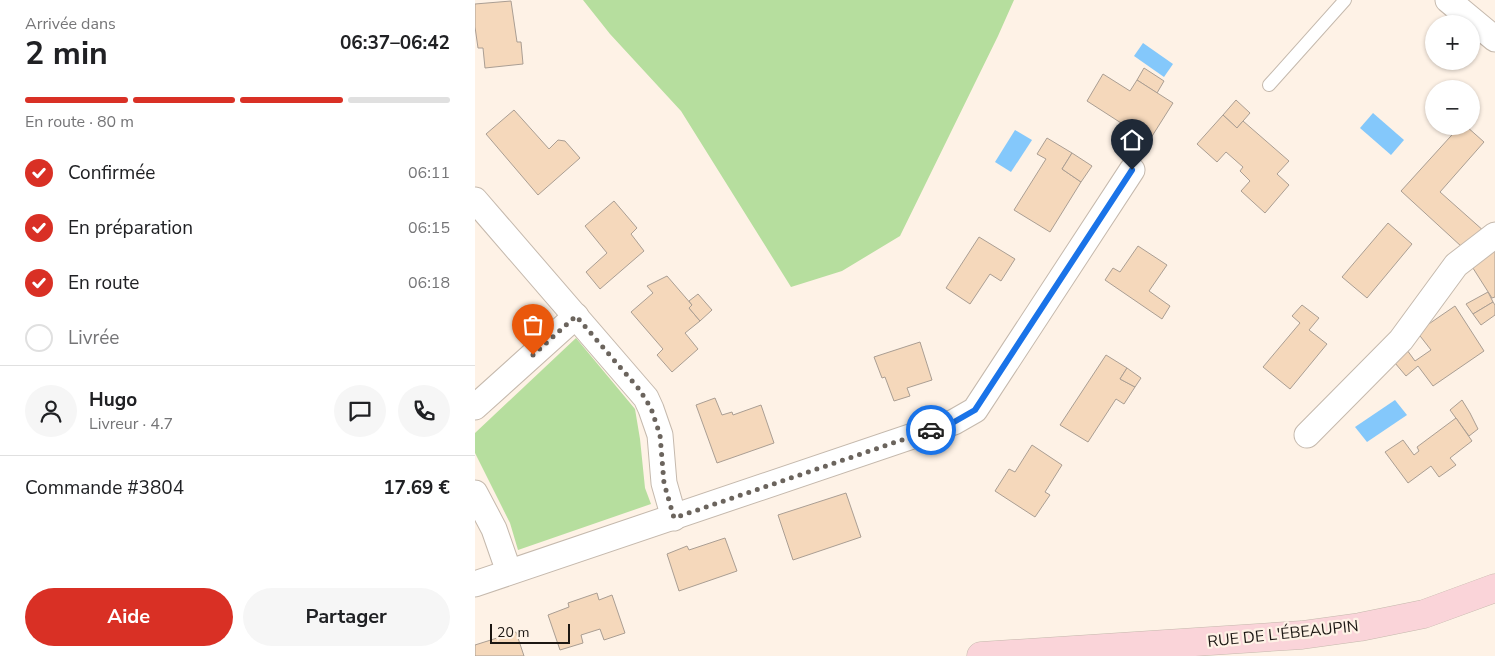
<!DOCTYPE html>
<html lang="fr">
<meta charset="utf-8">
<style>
:root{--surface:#fff;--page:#f6f6f6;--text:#202124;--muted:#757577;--line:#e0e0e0;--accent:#d93025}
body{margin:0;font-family:"Nunito Sans",sans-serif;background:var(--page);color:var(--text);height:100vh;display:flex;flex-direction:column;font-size:19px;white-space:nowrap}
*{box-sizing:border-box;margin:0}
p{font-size:16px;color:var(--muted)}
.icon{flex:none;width:28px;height:28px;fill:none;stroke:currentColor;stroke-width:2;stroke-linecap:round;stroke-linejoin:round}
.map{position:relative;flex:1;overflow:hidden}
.side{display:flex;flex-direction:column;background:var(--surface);width:475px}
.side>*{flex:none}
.controls{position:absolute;left:950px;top:15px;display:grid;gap:10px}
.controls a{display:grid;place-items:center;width:55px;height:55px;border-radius:50%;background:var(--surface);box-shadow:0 1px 4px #0004;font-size:25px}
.scale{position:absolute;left:15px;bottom:12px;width:80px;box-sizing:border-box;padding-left:5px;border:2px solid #1c1713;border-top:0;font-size:14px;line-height:18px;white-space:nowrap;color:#1c1713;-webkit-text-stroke:4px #fef2e6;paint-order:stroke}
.pin{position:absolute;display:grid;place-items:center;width:42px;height:42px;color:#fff;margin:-51px -21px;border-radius:50% 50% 50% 0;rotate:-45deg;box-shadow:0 0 5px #0007}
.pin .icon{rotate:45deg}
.courier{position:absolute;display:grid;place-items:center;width:50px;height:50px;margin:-25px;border:4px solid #1a73e8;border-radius:50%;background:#fff;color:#222;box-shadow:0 1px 6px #0007}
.headline em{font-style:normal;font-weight:700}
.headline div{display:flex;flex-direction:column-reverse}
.headline{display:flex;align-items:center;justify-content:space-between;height:85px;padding:0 25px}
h1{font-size:32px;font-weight:700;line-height:38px}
.bar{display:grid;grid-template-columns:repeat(4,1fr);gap:8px 5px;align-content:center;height:60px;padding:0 25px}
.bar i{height:6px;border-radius:4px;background:var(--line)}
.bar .current{background:var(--accent)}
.bar p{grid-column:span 4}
.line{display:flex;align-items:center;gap:12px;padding:0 25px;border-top:1px solid var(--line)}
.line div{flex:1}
.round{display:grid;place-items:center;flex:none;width:52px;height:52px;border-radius:26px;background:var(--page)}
ol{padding:0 25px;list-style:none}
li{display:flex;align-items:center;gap:15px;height:55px}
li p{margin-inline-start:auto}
li .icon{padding:5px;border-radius:50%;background:var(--accent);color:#fff;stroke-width:4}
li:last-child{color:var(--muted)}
li i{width:28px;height:28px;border:2px solid var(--line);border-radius:50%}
.button{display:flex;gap:10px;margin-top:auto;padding:10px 25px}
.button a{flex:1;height:58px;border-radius:30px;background:var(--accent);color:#fff;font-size:20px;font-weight:700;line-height:58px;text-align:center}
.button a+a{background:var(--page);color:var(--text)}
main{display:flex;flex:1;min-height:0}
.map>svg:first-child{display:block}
.green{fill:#b6de9e}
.water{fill:#84c8fb}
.building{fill:#f5d8bb;stroke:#aa9e93}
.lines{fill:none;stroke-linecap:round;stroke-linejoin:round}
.lane-casing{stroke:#c5b9ad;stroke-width:14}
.street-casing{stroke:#c5b9ad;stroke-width:27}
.secondary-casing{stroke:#c5b9ad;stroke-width:29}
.lane{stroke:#fff;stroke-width:12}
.street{stroke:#fff;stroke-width:25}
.secondary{stroke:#fad4d9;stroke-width:28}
.done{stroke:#6b645d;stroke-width:5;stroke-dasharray:0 9}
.route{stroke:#1a73e8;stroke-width:6}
.labels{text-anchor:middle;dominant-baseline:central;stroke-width:4.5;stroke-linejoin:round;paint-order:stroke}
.street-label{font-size:16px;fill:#1c1713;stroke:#fef2e6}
</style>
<main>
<section class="side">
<div class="headline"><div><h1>2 min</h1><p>Arrivée dans</p></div><em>06:37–06:42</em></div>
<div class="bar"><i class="current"></i><i class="current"></i><i class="current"></i><i></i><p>En route · 80 m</p></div>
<ol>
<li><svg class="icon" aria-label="check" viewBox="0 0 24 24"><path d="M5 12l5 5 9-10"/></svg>Confirmée<p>06:11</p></li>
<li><svg class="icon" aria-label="check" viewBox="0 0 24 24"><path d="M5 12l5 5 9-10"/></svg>En préparation<p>06:15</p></li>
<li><svg class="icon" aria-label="check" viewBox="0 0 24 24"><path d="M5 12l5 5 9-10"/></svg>En route<p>06:18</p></li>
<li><i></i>Livrée</li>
</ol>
<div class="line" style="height:90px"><a class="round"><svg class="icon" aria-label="person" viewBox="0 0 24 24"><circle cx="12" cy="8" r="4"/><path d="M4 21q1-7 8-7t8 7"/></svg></a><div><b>Hugo</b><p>Livreur · 4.7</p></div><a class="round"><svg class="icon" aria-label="chat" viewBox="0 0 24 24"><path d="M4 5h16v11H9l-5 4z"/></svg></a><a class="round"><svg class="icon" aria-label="phone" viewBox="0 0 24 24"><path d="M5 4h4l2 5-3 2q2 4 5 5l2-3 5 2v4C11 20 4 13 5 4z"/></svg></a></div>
<div class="line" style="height:65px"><div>Commande #3804</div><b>17.69 €</b></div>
<div class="button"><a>Aide</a><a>Partager</a></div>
</section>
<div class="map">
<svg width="1020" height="656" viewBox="0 0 1020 656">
<rect width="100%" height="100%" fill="#fef2e6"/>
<g class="green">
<path d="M108,0H539L523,36L425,236L367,271L316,287L206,111L135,34Z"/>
<path d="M101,338L160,409L165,439L170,488L176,504L43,550L35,523L0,453V433Z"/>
</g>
<g class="water">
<path d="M668,43L698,64L689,77L659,56Z"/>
<path d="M898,113L929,140L916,155L885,128Z"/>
<path d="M540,130L557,140L536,172L520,162Z"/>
<path d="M920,400L932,415L892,442L880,427Z"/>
</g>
<g class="building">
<path d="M36,1L42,42H46L48,64L10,68L8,48H3L0,27V4Z"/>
<path d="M669,68L689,81L682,93L662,80Z"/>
<path d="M628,74L655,91L662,80L698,103L674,141L612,101Z"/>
<path d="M761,100L775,113L762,128L748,115Z"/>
<path d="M39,110L74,149L83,140L90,141L105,158L63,195L11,134Z"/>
<path d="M748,115L762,128L768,121L814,161L802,174L814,185L790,213L766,191L775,181L765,171L768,167L751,152L742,162L722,144Z"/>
<path d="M985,126H991L1009,142L965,192L1010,232L987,247L926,191Z"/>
<path d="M572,138L597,153L587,169L606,182L575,232L539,210L571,159L562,154Z"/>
<path d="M597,153L617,166L606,182L587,169Z"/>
<path d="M139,201L162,228L156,234L169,251L125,289L111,272L132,253L110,226Z"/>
<path d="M913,223L937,244L892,298L867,277Z"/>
<path d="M504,237L540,259L526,281L515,274L495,304L471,288Z"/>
<path d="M663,246L692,265L674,291L695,306L687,319L630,280L638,268L645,272Z"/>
<path d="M1020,246V297L1017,298L996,265Z"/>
<path d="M192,276L217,305L214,308L225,321L210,333L223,349L197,372L182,355L188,349L156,312L178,293L172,286Z"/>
<path d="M1013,292L1018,302L998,314L991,304Z"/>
<path d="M223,294L237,310L225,321L214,308L217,305L214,301Z"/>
<path d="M1018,302L1020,305V315L1006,325L998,314Z"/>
<path d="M827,305L844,318L834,330L852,344L815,389L788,367L825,323L817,316Z"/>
<path d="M980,306L1009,351L958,386L943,366L931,376L920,363L932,350L940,361L956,350L942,332Z"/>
<path d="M445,342L457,380L432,388L435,396L419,401L410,377L407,378L399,357Z"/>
<path d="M631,355L652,368L645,379L660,387L649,404L641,399L613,442L585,425Z"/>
<path d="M652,368L666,378L660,387L645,379Z"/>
<path d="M240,398L247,415L257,412L258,415L286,405L299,443L242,463L221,405Z"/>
<path d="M987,400L995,413L1003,429L994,436L975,410Z"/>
<path d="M981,418L997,441L975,458L981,465L964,477L956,466L933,483L910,452L928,440L939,455L944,451L942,447Z"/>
<path d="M557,445L587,465L570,492L575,495L560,517L520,491L534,469L540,472Z"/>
<path d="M371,493L386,537L318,560L303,515Z"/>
<path d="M250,538L262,571L204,591L192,554L212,546L214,550Z"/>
<path d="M122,593L124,600L137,595L150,633L129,640L125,629L106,635L108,643L85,650L73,615L94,607L93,603Z"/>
<path d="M41,632L49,656H0V645Z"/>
</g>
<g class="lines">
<g class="lane-casing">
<path id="lane" d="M794,85L870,0"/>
</g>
<g class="street-casing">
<g id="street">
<path d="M973,0L1020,39"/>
<path d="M0,200L171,398L176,409L185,435L189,483L199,518"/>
<path d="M0,407L101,316"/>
<path d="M832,435L926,340L981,265L1020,235"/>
<path d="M0,493L19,529L34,572"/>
<path d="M0,584L479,422L500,410L657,170"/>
</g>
</g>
<g class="secondary-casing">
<path id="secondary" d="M506,656L827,635L885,627L949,614L1020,588"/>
</g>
<use href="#lane" class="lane"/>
<use href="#street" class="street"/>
<use href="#secondary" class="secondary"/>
</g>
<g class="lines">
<path class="done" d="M58,355L101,316L164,389L176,408L185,435L189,483L199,518L456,430"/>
<path class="route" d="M456,430L479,422L500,410L657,170"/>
</g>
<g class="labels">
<g class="street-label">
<text transform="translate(808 634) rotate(-6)">RUE DE L'ÉBEAUPIN</text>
</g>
</g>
</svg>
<div class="controls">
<a>+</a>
<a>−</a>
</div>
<div class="scale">20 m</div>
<div class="pin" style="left:58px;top:355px;background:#ea580c"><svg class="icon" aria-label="bag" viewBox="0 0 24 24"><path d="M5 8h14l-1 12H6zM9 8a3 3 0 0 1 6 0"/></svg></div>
<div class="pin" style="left:657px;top:170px;background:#1f2937"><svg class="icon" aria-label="home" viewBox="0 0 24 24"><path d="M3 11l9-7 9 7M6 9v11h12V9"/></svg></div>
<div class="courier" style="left:456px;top:430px"><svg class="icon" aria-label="car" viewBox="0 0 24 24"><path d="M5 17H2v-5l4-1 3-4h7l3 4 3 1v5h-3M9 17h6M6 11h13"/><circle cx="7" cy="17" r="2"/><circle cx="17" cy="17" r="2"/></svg></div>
</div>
</main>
